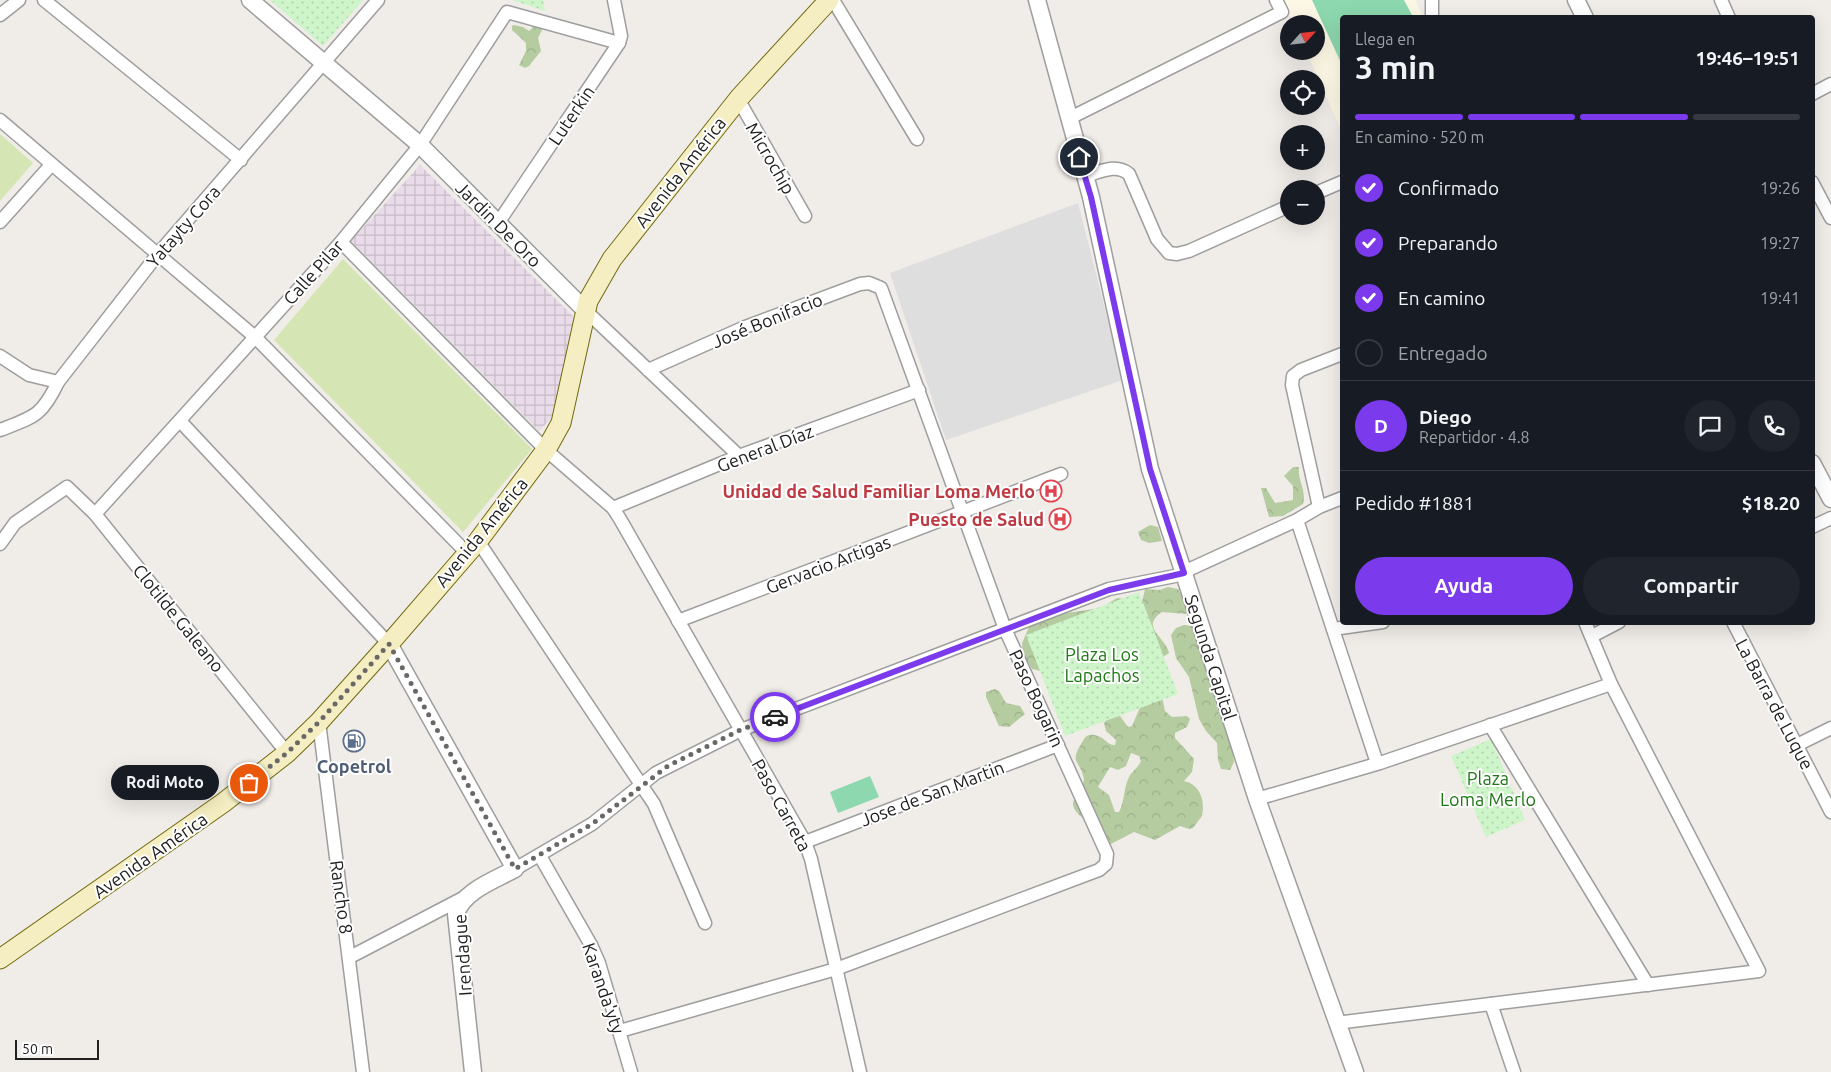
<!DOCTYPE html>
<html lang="es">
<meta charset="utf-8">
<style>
:root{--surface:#171b24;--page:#20242c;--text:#f1f3f6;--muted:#9ea1a6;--line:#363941;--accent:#7c3aed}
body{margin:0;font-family:Ubuntu,sans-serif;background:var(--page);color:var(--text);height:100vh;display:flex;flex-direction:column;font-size:19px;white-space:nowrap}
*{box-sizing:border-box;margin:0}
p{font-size:16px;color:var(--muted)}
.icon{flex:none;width:28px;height:28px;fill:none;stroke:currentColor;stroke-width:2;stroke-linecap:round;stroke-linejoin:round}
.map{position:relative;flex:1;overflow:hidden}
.drawer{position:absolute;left:1340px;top:15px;width:475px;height:610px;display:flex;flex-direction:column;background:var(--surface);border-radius:5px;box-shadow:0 5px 20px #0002}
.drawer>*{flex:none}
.needle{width:32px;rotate:63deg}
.tools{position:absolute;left:1280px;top:15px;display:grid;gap:10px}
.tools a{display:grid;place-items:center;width:45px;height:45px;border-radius:50%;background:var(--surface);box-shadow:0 5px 20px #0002;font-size:25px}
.scale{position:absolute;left:15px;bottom:12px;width:84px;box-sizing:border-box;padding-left:5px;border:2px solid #212121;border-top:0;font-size:14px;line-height:18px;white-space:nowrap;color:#212121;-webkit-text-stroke:4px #fff;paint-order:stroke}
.pin{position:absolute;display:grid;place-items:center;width:42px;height:42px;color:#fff;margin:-21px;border:2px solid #fff;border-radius:50%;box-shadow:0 1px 5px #0007}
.courier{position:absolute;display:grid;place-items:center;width:50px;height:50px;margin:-25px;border:4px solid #7c3aed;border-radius:50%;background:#fff;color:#222;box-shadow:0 1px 6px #0007}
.bubble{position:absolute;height:35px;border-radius:18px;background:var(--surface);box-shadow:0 5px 20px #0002;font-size:16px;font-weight:700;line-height:35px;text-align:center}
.overview em{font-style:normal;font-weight:700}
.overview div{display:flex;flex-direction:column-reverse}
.overview{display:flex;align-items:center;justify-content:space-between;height:85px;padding:0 15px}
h1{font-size:32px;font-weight:700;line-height:38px}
.bar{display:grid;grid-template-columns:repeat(4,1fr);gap:8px 5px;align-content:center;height:60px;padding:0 15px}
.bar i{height:6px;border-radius:4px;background:var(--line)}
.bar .on{background:var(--accent)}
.bar p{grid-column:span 4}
.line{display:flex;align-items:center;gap:12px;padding:0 15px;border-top:1px solid var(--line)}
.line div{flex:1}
.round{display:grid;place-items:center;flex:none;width:52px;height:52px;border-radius:26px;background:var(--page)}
ol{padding:0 15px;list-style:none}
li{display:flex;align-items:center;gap:15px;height:55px}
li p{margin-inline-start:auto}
li .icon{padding:5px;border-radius:50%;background:var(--accent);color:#fff;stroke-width:4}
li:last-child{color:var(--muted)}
li i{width:28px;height:28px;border:2px solid var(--line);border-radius:50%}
.action{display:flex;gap:10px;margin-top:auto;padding:10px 15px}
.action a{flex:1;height:58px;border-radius:30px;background:var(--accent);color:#fff;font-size:20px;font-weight:700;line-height:58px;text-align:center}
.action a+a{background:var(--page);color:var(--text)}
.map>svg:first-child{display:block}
.residential{fill:#dfdede}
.industrial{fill:url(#industrial-grid)}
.education{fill:#fdf8e5}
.grass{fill:#d5e5b3}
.forest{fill:url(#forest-crowns);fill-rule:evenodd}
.park{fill:url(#park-dots)}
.pitch{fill:#8dd8ae}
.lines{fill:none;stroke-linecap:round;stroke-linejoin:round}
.minor-casing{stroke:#9e9e9e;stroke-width:15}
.tertiary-casing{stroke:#9e9e9e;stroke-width:19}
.secondary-casing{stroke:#716a0f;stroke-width:21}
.minor{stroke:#fff;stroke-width:12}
.tertiary{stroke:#fff;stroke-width:16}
.secondary{stroke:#f5eec2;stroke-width:19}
.done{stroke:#696867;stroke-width:5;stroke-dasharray:0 9}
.route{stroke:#7c3aed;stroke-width:6}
.labels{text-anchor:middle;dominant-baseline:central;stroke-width:4;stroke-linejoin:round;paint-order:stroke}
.street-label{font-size:18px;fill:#212121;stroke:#fff}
.health-label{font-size:18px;font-weight:bold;fill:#be3a42;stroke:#fff;text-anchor:end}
.park-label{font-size:18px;fill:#1f7816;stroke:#fff}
.service-label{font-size:18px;font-weight:bold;fill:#4e5e75;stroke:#fff}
</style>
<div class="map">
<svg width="1831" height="1072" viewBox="0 0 1831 1072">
<defs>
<pattern id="industrial-grid" width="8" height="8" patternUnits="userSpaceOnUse" patternTransform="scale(1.25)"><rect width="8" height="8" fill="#e9dbe9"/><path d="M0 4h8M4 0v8" fill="none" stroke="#c8bcc8"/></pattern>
<pattern id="forest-crowns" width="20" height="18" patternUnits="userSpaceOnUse" patternTransform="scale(1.25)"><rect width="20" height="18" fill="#b5cca1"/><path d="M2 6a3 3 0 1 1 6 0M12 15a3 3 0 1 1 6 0" fill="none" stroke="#9baf8a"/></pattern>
<pattern id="park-dots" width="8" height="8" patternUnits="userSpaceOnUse" patternTransform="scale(1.25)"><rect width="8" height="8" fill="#cef5ca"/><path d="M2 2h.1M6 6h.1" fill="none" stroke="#b1d2ad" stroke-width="1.8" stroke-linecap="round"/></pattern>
</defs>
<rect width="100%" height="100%" fill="#f0ece8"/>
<path class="residential" d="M1078,203L1123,380L946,440L890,273Z"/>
<path class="industrial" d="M420,165L575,318L552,418L539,431L351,241Z"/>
<path class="education" d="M1283,0H1415L1423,17L1342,18V132L1306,51H1316V24H1294Z"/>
<g class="grass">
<path d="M0,134L33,163L0,201Z"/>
<path d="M343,259L532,449L463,532L274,340Z"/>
</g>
<g class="forest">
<path d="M514,25L523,27L529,31L535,25L543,28L538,38L541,51L529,66L525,68L519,65L526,51V43L512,30V26Z"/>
<path d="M1293,467H1299C1297,480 1307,491 1303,504L1283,516L1269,517L1261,488H1266L1275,503L1293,500V486L1284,476Z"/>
<path d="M1150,525L1158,527L1162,541L1149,543L1141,540L1138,532Z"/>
<path d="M1168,587L1178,589L1189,610L1186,614L1162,612C1139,627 1166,637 1169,653L1157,661L1142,602L1145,589L1160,590Z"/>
<path d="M1117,598L1127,599L1042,671L1032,669L1023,653L1022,643L1030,625L1046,616L1101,608Z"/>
<path d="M1184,625L1193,626L1214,690L1216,705L1232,747L1234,762L1230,770L1221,769L1218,760L1217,743L1206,731L1199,719L1189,677L1176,658L1171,635L1176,628Z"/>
<path d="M995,689L999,691L1006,703L1020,706L1025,714L1009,727L999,726L986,697V692Z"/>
<path d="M1161,692L1165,711L1172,717L1187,716L1190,719L1187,727L1175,733V738L1194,759L1192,772L1184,781C1201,785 1205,801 1202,816L1193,828L1189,829L1180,826L1155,840L1134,832L1111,844L1106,843L1093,818H1083C1061,801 1082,795 1084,779C1079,757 1068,765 1084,739C1087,734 1092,734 1098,736C1105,738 1107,745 1115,745L1116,740L1106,731L1104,723L1107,719L1120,716L1128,727L1132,726L1141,705ZM1131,753L1139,756L1141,761C1138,768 1132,771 1129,777C1123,789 1125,801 1119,812H1115L1109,795L1098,787L1110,767L1118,770L1126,766Z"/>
</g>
<g class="park">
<path d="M270,0H363L323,46Z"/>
<path d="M512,0H543L545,11Z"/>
<path d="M1139,592L1178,694L1065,736L1026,635Z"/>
<path d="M1491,739L1525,820L1486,837L1451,756Z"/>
</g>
<g class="pitch">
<path d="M1312,0H1404L1413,17L1342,18V65Z"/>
<path d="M870,776L879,797L838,813L830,792Z"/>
</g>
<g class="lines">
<g class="minor-casing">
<g id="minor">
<path d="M44,0L241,160"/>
<path d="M833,0L917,139"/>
<path d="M1432,0V18"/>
<path d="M1721,0L1729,18"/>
<path d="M0,15L19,0"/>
<path d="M1812,94L1831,84"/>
<path d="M738,99L805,216"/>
<path d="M1068,119L1282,12L1276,0"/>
<path d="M0,120L255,337L467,553"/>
<path d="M1085,176C1100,172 1116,163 1129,174L1157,239L1169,253L1177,254L1189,251L1289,206"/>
<path d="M1812,182L1831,218"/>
<path d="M1316,193L1342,182"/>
<path d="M0,222L51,165"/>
<path d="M498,223L619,43L621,36L614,0"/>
<path d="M341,242L546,450L613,508L620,519L805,842L811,859L860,1072"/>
<path d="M586,311L739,456"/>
<path d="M0,356L29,375L58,382"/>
<path d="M180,421L389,644"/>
<path d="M0,430C34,417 42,416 58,382L158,254L378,0"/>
<path d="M1319,507L1292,385L1293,376L1301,370L1342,354"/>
<path d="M613,508L739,456L919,390"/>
<path d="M95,514L341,242L420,145L507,12L619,43"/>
<path d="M1297,520L1377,763"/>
<path d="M1812,527L1831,518"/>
<path d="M478,541L654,804L705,923"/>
<path d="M0,544L15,523L67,487L95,514L287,753"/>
<path d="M678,621L1061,474"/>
<path d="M1733,622L1831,812"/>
<path d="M1333,629L1383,622"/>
<path d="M1592,636L1619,622"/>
<path d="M319,722L363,1072"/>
<path d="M1490,725L1648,985"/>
<path d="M1797,745L1831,728"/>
<path d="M1257,799L1380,763L1611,684"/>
<path d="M805,842L1058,745"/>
<path d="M540,856L591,945L599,963L631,1072"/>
<path d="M515,869L592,824L656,773L741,730L1109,589L1175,576L1297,520L1319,507L1342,498"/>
<path d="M350,957L465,897"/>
<path d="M1491,1004L1514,1072"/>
<path d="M1336,1023L1759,971L1611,684L1585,622"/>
<path d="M620,1031L836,969L1099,870L1106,864L1107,854L1005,629L881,288L869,283L860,284L745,327L648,370"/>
</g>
</g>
<g class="tertiary-casing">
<g id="tertiary">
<path d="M250,0L420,145L586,311"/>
<path d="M1037,0L1091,197L1150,469L1257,799L1355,1072"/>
<path d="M1576,0L1585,18"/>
<path d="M1812,463L1831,499"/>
<path d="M389,644L515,869C495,880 463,891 456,914L473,1072"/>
</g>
</g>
<g class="secondary-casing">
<path id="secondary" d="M0,959L223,803L287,753L319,722L389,644L478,541L546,450L561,423L588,301L612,259L740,97L829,0"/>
</g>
<use href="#minor" class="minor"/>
<use href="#tertiary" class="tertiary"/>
<use href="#secondary" class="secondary"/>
</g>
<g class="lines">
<path class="done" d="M249,783L287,753L319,722L389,644L515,869L592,824L668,766L740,730L775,717"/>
<path class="route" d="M775,717L1109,590L1184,573L1150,469L1091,197L1079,157"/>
</g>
<defs>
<g id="hospital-ring" transform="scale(1.125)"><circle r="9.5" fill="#fff" stroke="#e0444e" stroke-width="1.5"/><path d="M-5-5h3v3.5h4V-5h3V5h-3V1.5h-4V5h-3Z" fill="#e0444e"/></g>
<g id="fuel-ring" transform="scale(1.125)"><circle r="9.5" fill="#fff" stroke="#5c6f8a" stroke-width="1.5"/><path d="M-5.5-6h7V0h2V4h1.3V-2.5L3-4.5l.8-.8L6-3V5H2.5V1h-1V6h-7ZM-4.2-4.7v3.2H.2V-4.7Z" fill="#5c6f8a"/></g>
</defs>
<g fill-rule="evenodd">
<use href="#hospital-ring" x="1051" y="491"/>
<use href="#hospital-ring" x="1060" y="519"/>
<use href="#fuel-ring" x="354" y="741"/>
</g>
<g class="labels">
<g class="street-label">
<text transform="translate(571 115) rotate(-56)">Luterkin</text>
<text transform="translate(771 158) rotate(60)">Microchip</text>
<text transform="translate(680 172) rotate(-52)">Avenida América</text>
<text transform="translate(499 224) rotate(45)">Jardin De Oro</text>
<text transform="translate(183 226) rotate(-49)">Yatayty Cora</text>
<text transform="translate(313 272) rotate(-48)">Calle Pilar</text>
<text transform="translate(767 320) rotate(-22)">José Bonifacio</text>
<text transform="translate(765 448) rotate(-21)">General Díaz</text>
<text transform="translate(481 532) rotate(-51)">Avenida América</text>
<text transform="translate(828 564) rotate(-21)">Gervacio Artigas</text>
<text transform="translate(179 618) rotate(51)">Clotilde Galeano</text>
<text transform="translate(1211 657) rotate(72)">Segunda Capital</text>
<text transform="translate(1037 698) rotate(65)">Paso Bogarin</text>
<text transform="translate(1775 704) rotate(62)">La Barra de Luque</text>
<text transform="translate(932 793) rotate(-21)">Jose de San Martin</text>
<text transform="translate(782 805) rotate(61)">Paso Carreta</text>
<text transform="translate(150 855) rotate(-35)">Avenida América</text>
<text transform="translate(342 897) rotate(82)">Rancho 8</text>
<text transform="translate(462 955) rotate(-94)">Irendague</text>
<text transform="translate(604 988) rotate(71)">Karanda'yty</text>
</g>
<g class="health-label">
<text x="1035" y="491">Unidad de Salud Familiar Loma Merlo</text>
<text x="1044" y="519">Puesto de Salud</text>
</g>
<g class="park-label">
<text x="1102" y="654">Plaza Los<tspan x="1102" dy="21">Lapachos</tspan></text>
<text x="1488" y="778">Plaza<tspan x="1488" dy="21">Loma Merlo</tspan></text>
</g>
<g class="service-label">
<text x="354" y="766">Copetrol</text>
</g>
</g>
</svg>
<div class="tools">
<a><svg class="needle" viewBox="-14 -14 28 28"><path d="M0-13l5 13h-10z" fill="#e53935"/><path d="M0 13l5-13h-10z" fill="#9ea1a6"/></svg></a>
<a><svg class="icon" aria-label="locate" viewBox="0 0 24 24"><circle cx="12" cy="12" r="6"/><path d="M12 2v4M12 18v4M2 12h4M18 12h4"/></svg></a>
<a>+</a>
<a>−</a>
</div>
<div class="scale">50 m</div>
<div class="pin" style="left:249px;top:783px;background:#ea580c"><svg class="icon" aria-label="bag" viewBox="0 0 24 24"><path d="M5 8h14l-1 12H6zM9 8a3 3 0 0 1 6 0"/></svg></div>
<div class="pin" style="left:1079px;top:157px;background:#1f2937"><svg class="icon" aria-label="home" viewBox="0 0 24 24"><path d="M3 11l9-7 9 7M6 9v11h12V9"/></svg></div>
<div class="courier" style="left:775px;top:717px"><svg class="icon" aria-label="car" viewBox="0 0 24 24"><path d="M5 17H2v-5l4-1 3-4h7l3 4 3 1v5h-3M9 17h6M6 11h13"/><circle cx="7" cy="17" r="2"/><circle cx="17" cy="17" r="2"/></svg></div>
<div class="bubble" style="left:111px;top:765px;width:108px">Rodi Moto</div>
<section class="drawer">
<div class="overview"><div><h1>3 min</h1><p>Llega en</p></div><em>19:46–19:51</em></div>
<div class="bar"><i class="on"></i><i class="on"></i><i class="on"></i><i></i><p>En camino · 520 m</p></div>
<ol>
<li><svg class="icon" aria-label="check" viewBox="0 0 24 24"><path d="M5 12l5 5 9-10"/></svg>Confirmado<p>19:26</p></li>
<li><svg class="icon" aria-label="check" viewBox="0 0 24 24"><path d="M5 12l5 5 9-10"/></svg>Preparando<p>19:27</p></li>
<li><svg class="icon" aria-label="check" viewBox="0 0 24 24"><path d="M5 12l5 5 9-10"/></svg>En camino<p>19:41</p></li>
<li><i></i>Entregado</li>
</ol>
<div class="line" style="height:90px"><b class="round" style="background:var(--accent);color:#fff">D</b><div><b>Diego</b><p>Repartidor · 4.8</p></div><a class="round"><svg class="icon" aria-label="chat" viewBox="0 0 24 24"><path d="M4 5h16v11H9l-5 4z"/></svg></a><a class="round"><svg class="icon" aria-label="phone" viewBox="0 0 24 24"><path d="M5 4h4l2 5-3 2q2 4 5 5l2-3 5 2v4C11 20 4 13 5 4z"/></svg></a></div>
<div class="line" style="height:65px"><div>Pedido #1881</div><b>$18.20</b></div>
<div class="action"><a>Ayuda</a><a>Compartir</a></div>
</section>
</div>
